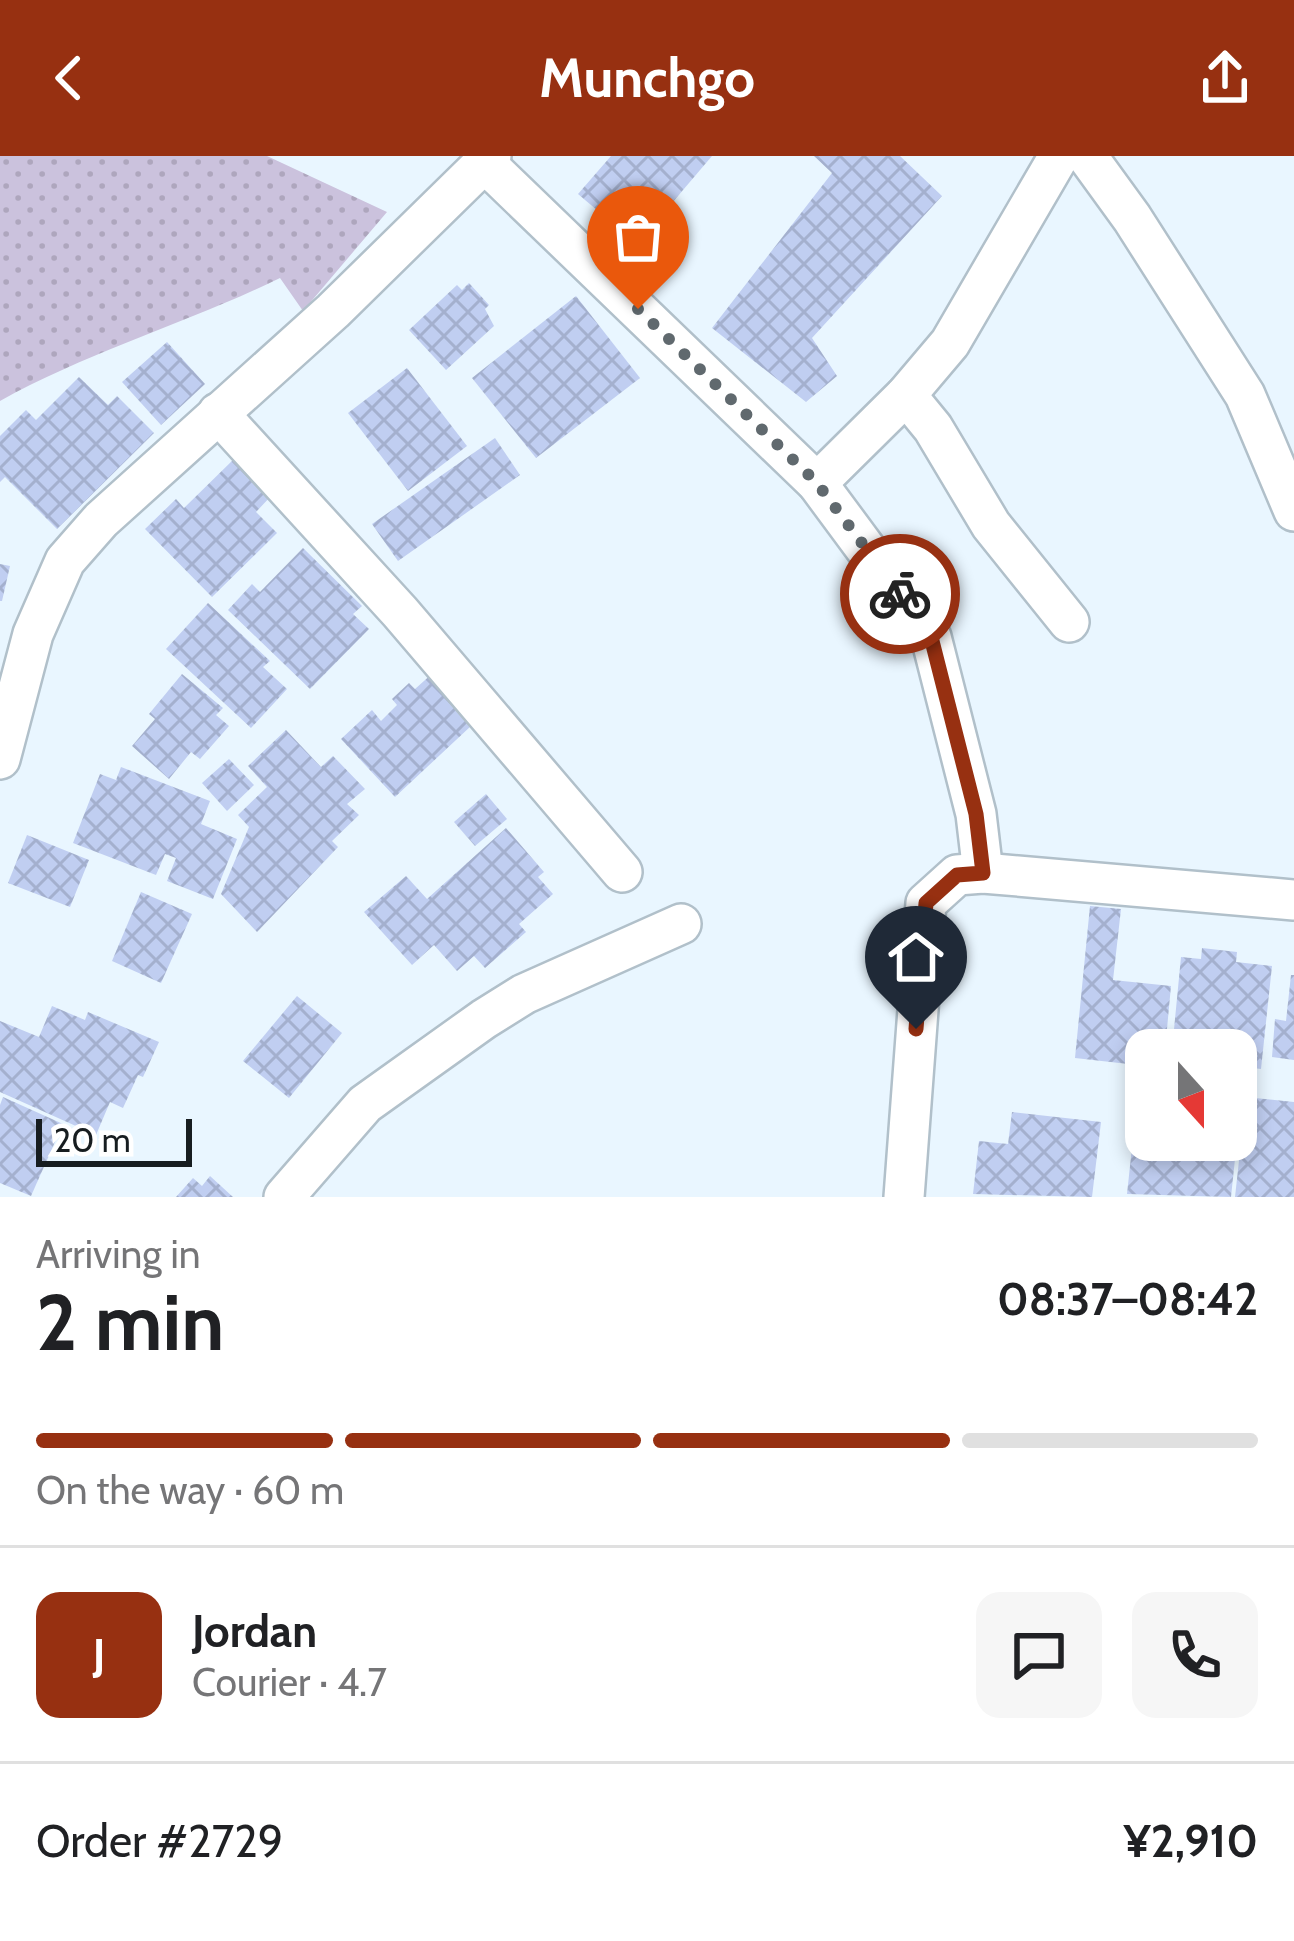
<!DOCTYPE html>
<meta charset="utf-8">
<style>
:root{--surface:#fff;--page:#f6f6f6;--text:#202124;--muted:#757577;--line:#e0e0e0;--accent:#973011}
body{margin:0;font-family:Cabin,sans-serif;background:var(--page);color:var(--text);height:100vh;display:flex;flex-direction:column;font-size:45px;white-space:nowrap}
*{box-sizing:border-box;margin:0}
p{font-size:39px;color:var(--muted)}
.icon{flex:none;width:66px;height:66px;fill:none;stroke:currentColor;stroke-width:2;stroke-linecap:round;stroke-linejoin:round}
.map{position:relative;height:1041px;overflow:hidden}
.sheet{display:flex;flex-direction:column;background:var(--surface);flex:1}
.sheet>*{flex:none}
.needle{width:78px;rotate:159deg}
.tools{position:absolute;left:1125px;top:873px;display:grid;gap:24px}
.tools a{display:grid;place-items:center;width:132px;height:132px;border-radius:24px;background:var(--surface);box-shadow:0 6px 18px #0003;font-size:60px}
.scale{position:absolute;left:36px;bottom:30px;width:156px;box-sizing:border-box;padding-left:12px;border:6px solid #171d20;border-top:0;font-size:33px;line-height:42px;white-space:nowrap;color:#171d20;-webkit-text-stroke:9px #fff;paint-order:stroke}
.pin{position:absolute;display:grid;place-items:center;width:102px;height:102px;color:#fff;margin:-123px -51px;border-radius:50% 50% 50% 0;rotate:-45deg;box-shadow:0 0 12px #0007}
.pin .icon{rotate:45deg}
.courier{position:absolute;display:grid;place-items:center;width:120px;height:120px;margin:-60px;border:9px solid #973011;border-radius:50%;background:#fff;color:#222;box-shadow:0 3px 15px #0007}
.summary em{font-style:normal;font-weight:800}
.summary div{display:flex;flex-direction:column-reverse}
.summary{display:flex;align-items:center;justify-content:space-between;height:204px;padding:0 36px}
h1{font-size:78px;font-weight:800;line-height:90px}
.bar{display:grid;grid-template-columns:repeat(4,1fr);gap:18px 12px;align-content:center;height:144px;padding:0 36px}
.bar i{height:15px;border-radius:9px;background:var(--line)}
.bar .selected{background:var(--accent)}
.bar p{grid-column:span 4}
.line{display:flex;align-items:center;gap:30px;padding:0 36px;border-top:3px solid var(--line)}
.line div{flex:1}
.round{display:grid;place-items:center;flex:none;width:126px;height:126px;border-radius:24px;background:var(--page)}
header{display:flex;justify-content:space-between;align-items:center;height:156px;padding:0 36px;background:var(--accent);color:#fff;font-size:54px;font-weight:800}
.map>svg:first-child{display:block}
.grass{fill:url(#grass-dots)}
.building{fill:url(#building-cross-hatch)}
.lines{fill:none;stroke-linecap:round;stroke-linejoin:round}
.street-casing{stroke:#b1c0ca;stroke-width:44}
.street{stroke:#fff;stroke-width:39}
.done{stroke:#60696e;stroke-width:12;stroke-dasharray:0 21.6}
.route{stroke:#973011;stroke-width:15}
</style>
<header><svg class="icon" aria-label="back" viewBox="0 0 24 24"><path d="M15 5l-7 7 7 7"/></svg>Munchgo<svg class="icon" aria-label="share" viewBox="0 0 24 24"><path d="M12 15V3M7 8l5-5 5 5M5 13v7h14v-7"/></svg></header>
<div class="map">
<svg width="1294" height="1041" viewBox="0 0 1294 1041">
<defs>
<pattern id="grass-dots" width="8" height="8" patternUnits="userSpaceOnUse" patternTransform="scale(3)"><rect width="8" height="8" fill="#cbc2dd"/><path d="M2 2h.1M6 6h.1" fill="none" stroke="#aea6bd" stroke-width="1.8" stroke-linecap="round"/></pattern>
<pattern id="building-cross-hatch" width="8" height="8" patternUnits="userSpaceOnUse" patternTransform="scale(3)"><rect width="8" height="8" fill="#c0cef1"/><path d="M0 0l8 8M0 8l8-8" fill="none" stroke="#a4b0ce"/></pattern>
</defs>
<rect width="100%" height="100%" fill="#e9f6ff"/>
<path class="grass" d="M0,0H267L387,56L303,155L280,122C188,167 90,195 0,245Z"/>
<g class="building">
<path d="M611,0H712L637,88L578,38Z"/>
<path d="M814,0H900L942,40L812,182L837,220L806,246L712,172L832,17Z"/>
<path d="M469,127L489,149L485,153L494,170L446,214L409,174L457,129L462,134Z"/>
<path d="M576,140L640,222L536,302L472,222Z"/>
<path d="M167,186L205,228L161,269L122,226Z"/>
<path d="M407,212L467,290L408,335L348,257Z"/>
<path d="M79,221L108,249L117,240L154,277L57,373L5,321L0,326V280L26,254L36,264Z"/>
<path d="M495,282L520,319L398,405L372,368Z"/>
<path d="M235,302L272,339L256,356L277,377L212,441L145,373L176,343L184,352Z"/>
<path d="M303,392L362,450L353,458L369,473L310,533L228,454L252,428L260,436Z"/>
<path d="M0,408L10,410L2,445H0Z"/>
<path d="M208,447L270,505L263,511L287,533L251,572L166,493Z"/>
<path d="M434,516L465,549L458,556L471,570L395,641L341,583L372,554L381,565L397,549L392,543L409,527L415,533Z"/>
<path d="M182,518L223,552L216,559L229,570L200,603L191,596L169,623L132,590L155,563L149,558Z"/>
<path d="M286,574L321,611L333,600L365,633L347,648L359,659L332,685L338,691L257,776L221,738L249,671L238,659L267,631L248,610Z"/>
<path d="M229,603L254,629L227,655L202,627Z"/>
<path d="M121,611L210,645L201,668L237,683L213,743L167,725L176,702L165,698L156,719L73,687L100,618L116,624Z"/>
<path d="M486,638L507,663L475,690L454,666Z"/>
<path d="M506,672L544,716L538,721L553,738L519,768L526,776L485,812L474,800L457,815L434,789L412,809L364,756L406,720L427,743Z"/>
<path d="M27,679L89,704L70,751L8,727Z"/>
<path d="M141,736L192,758L161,827L112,805Z"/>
<path d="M1090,750L1121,753L1113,824L1171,830L1165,894H1146V910L1075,902Z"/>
<path d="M1202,792L1237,796L1236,806L1272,810L1261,913L1236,910V894H1172L1181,801L1201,803Z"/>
<path d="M1291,819H1294V904L1272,901L1275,863L1286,865Z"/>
<path d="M297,840L342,877L289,942L243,905Z"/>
<path d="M52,850L85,864L88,856L159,886L143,921L138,919L123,952L110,946L96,979L0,936V865L39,881Z"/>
<path d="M3,941L63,968L31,1040L0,1027V949Z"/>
<path d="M1246,941L1294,946V1041H1235Z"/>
<path d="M1136,954L1146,955V984H1237L1231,1041L1127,1038Z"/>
<path d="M1012,956L1101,966L1092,1041L973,1038L979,985L1008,988Z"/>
<path d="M210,1020L233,1041H176L193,1022L202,1030Z"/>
</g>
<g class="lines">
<g class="street-casing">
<g id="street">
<path d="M1087,0L1132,62L1245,239L1294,355"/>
<path d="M484,6L817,327L931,481L976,658L983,717"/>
<path d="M906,239L933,272L991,369L1069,466"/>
<path d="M218,257L400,456L622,716"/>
<path d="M817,327L906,239L950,187L1059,0"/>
<path d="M0,603L33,478L65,405L101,364L333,155L491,0"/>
<path d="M284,1041L365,948L484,863L524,838L681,768"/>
<path d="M904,1041L926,747L957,719L983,717L1294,744"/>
</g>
</g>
<use href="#street" class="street"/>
</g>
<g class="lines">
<path class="done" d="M638,153L817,327L900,438"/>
<path class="route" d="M900,438L931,481L976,658L983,717L957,719L926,747L916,873"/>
</g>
</svg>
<div class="tools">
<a><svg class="needle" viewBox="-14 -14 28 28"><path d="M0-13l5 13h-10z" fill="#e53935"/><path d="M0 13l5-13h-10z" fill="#757577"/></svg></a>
</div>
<div class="scale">20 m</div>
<div class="pin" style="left:638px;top:153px;background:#ea580c"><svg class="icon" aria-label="bag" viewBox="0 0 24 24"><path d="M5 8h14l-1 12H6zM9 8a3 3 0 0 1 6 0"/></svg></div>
<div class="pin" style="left:916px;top:873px;background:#1f2937"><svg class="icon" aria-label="home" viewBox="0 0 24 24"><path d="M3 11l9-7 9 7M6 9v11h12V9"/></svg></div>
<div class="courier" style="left:900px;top:438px"><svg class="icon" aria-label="bike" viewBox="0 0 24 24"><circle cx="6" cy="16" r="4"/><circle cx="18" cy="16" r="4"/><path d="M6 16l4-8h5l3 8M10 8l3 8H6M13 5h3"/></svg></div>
</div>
<section class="sheet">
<div class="summary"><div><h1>2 min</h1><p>Arriving in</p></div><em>08:37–08:42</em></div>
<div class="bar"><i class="selected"></i><i class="selected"></i><i class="selected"></i><i></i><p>On the way · 60 m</p></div>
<div class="line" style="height:216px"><b class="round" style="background:var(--accent);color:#fff">J</b><div><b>Jordan</b><p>Courier · 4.7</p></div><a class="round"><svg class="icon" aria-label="chat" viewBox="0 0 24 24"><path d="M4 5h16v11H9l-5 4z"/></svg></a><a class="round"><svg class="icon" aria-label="phone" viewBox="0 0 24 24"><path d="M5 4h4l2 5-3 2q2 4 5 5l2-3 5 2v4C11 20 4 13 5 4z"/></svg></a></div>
<div class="line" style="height:156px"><div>Order #2729</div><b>¥2,910</b></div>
</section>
